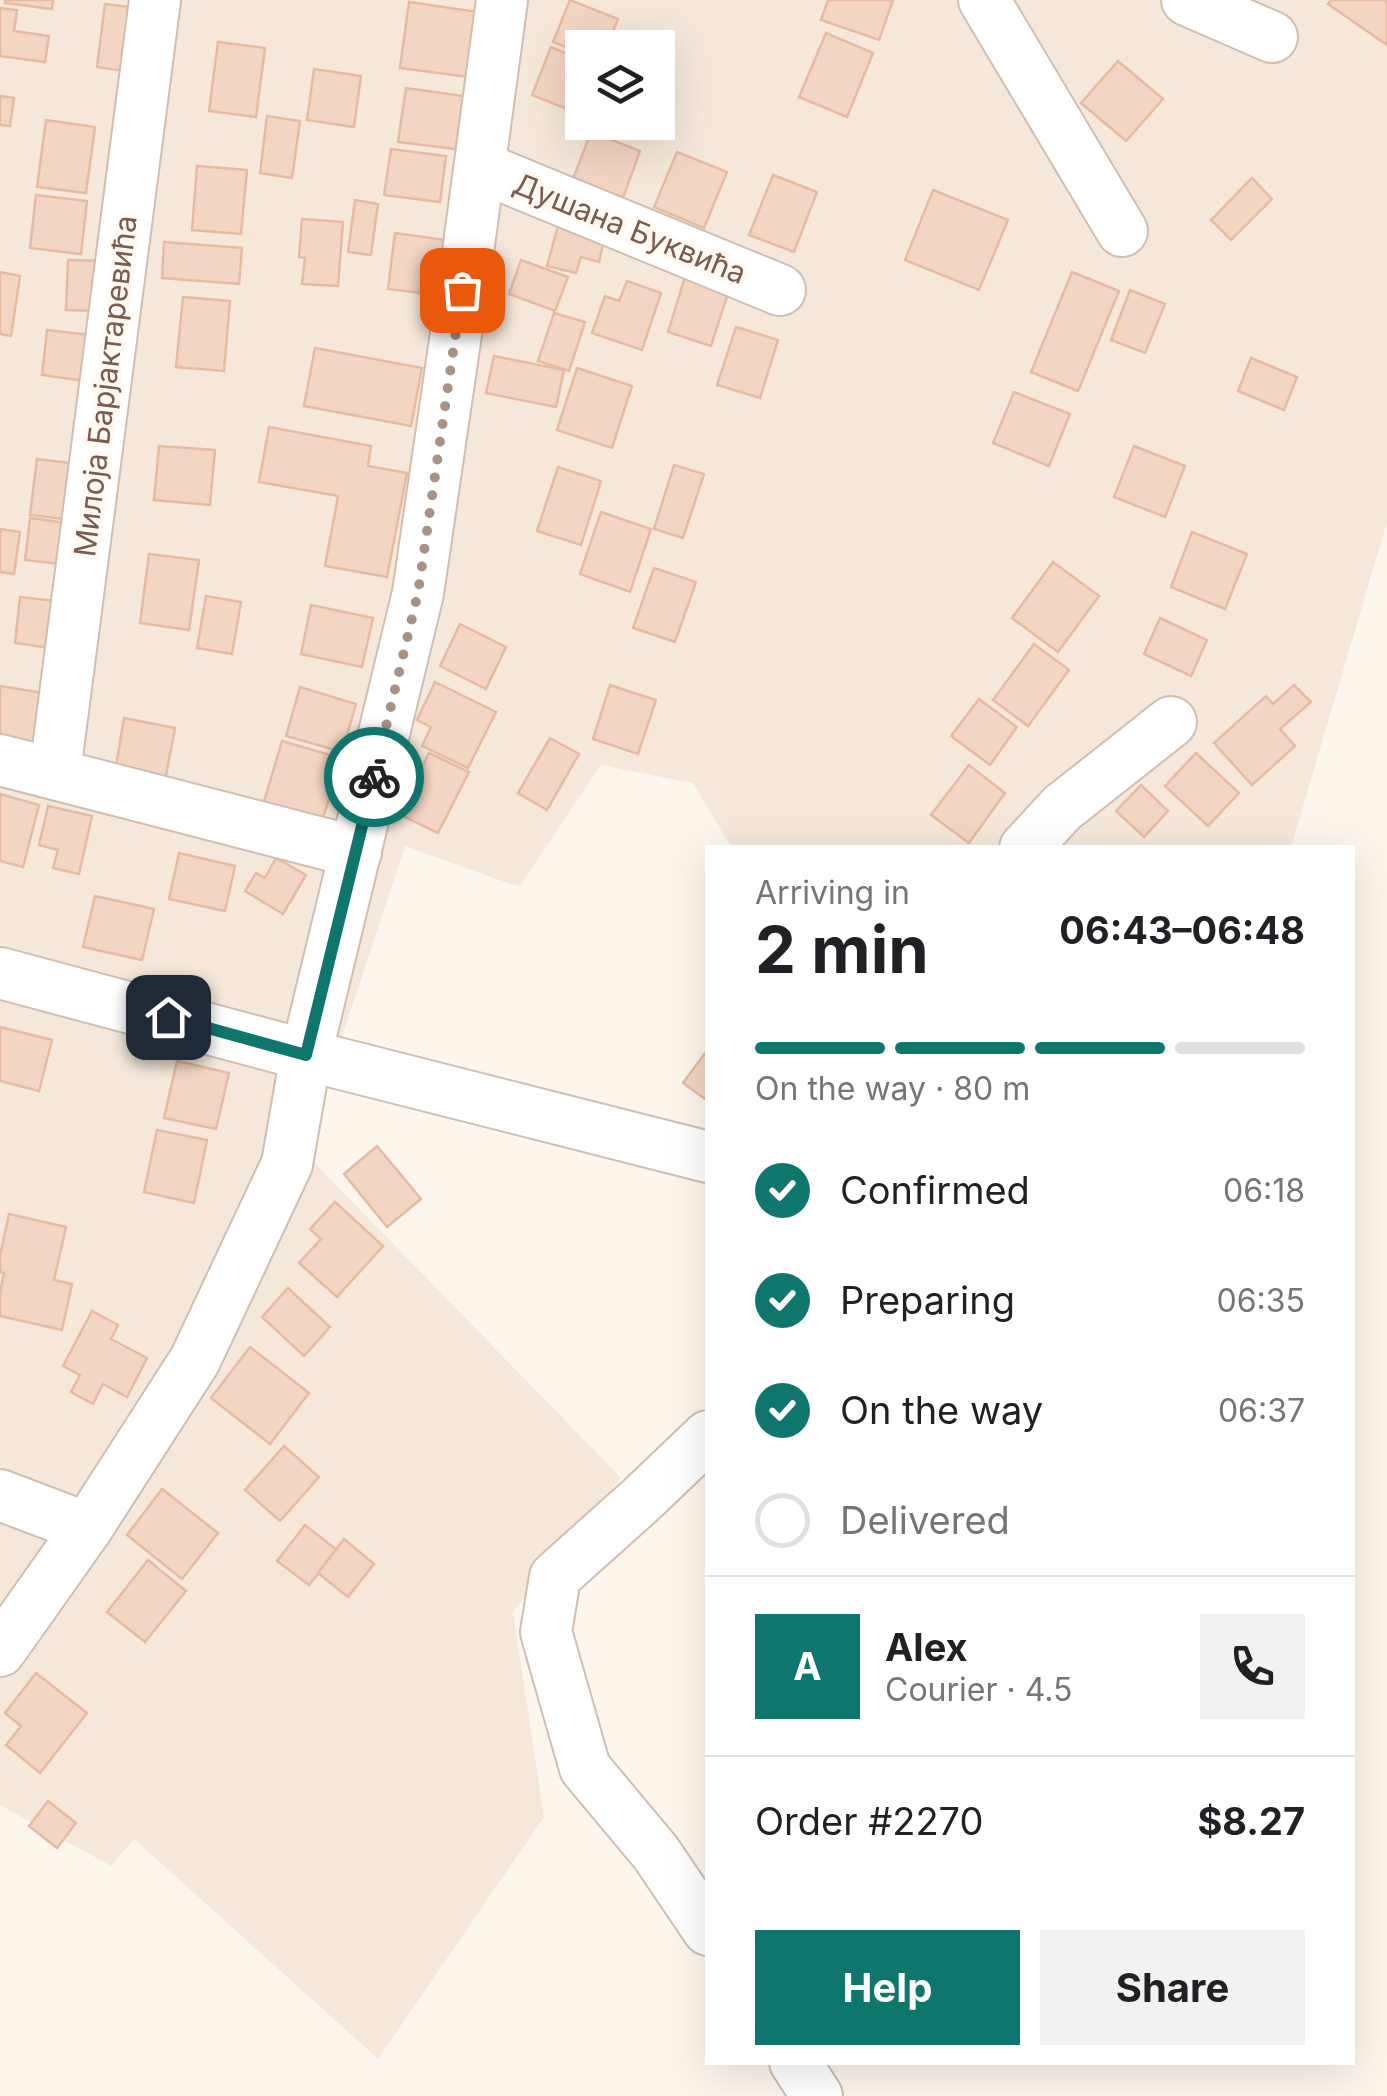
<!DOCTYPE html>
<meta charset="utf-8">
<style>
:root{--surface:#fff;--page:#f2f2f2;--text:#202124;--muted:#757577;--line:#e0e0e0;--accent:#0f766e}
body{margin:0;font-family:Inter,sans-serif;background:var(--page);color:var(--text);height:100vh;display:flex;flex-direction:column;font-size:38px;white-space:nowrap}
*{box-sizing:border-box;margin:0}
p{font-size:32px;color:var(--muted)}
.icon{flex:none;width:55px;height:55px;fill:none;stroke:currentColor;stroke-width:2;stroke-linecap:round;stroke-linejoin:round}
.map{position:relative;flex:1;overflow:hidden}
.side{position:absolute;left:705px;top:845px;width:650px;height:1220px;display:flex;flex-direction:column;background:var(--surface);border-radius:0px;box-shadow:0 10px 40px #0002}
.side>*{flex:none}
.buttons{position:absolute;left:565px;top:30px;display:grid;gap:20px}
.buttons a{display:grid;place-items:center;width:110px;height:110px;border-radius:0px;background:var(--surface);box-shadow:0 10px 40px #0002;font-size:50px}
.pin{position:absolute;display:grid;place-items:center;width:85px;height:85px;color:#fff;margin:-42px;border-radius:20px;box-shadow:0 5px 15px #0006}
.courier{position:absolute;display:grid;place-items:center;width:100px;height:100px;margin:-50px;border:8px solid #0f766e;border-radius:50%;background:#fff;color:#222;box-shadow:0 2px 12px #0007}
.summary em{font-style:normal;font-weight:700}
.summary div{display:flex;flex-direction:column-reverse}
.summary{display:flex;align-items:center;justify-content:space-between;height:170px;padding:0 50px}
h1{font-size:65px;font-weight:700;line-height:75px}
.bar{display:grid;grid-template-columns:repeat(4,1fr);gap:15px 10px;align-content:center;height:120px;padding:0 50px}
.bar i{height:12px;border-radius:8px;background:var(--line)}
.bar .on{background:var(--accent)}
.bar p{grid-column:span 4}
.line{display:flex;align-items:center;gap:25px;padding:0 50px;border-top:2px solid var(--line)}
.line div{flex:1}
.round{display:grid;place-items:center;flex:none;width:105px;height:105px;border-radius:0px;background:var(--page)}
ol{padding:0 50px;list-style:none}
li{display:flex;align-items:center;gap:30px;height:110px}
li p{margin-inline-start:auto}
li .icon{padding:10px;border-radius:50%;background:var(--accent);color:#fff;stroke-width:4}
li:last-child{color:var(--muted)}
li i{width:55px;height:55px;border:5px solid var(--line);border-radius:50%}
.primary-button{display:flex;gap:20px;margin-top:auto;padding:20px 50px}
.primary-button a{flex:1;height:115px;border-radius:0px;background:var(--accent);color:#fff;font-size:40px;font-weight:700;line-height:115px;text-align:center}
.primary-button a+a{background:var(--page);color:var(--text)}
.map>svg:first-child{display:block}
.residential{fill:#f5e8da;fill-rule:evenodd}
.building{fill:#f3d5c3;stroke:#e6bba3;stroke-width:2.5}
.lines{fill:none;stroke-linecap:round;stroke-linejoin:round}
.minor-casing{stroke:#d1beb0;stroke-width:54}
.minor{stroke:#fff;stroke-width:50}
.done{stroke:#a89285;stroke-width:10;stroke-dasharray:0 18}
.route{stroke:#0f766e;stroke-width:12}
.labels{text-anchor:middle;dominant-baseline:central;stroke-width:9;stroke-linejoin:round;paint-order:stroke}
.street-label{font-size:30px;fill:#7a5c4d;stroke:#fffaf3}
</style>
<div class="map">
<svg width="1387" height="2096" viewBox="0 0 1387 2096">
<rect width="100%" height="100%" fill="#fdf6ec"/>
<path class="residential" d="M0,0H1387V522L1291,847H731L693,783L601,765L519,887L405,846L304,1152L621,1478L513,1612L544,1817L378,2059L134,1839L111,1866L0,1805ZM582,48H658V122H582Z"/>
<g class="building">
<path d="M5,0H53L52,9L5,3Z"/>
<path d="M570,0L618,19L606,48H582V54L553,42Z"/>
<path d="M828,0H893L879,40L821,20Z"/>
<path d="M1331,0H1387V45L1328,4Z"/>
<path d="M409,2L478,12L469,77L400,68Z"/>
<path d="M105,4L139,8L131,72L97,67Z"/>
<path d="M0,8L17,10L14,31L49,36L45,62L0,56Z"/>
<path d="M826,33L873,53L847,117L799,97Z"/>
<path d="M218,42L265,48L256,117L209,111Z"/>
<path d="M551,47L582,60V99L577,113L532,95Z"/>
<path d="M1118,61L1163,99L1126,141L1081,103Z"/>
<path d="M314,69L361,76L354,127L307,120Z"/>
<path d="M406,88L463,96L456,149L398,142Z"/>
<path d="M0,96L14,98L10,126L0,125Z"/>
<path d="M267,116L300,121L292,178L260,173Z"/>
<path d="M46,120L95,127L86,193L37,187Z"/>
<path d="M591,132L640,151L623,198L573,179Z"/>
<path d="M391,149L446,156L440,202L384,195Z"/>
<path d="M677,152L727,172L704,228L654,207Z"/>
<path d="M197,166L247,170L241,234L192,230Z"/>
<path d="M773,175L817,192L794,252L749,235Z"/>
<path d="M1252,178L1272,199L1231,240L1211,220Z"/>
<path d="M933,190L1008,220L979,290L905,260Z"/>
<path d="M36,195L87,201L81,254L30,248Z"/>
<path d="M355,200L378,204L371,255L348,252Z"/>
<path d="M302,219L343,222L338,286L302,284L305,258L299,257Z"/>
<path d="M559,222L605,235L599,262L581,257L576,273L547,266Z"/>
<path d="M395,233L445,240L438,295L388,289Z"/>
<path d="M164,242L242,248L239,284L162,278Z"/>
<path d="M68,260L105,261L103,311L66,310Z"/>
<path d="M521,260L568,277L555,311L509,294Z"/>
<path d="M0,272L20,276L11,336L0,334Z"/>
<path d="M1072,272L1119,291L1078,391L1031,372Z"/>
<path d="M685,277L729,290L711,346L668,332Z"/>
<path d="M627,281L661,293L642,350L592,333L605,296L619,301Z"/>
<path d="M1130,290L1165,304L1145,353L1111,340Z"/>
<path d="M183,297L230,301L224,371L176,367Z"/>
<path d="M554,313L585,322L569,371L538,361Z"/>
<path d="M736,327L778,340L760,398L717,385Z"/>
<path d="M47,330L99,336L93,382L42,375Z"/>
<path d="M315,348L422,368L411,426L304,406Z"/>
<path d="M494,356L564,370L556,407L486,393Z"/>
<path d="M1251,358L1297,377L1284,410L1238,391Z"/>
<path d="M577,368L632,386L612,448L557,430Z"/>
<path d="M1014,392L1070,414L1049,466L993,443Z"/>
<path d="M269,427L371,446L368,466L407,473L387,577L325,566L338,496L259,482Z"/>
<path d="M159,446L215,450L210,505L154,500Z"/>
<path d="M1134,446L1185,466L1165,517L1114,497Z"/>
<path d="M37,459L87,465L80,521L30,515Z"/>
<path d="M674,465L704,474L683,538L654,529Z"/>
<path d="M558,467L601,481L581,545L537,531Z"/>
<path d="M601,512L651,529L630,592L580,574Z"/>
<path d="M30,518L74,524L69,565L25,560Z"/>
<path d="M0,529L20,532L14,574L0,572Z"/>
<path d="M1192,532L1247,554L1225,609L1171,587Z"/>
<path d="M149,554L199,560L189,630L140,623Z"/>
<path d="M1053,562L1099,596L1058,652L1012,618Z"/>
<path d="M654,568L696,582L675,642L633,628Z"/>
<path d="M206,596L241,602L232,654L197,648Z"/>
<path d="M20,597L65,602L59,649L15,643Z"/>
<path d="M311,605L373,618L362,667L301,654Z"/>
<path d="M1160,618L1207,640L1191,676L1144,654Z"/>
<path d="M460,624L506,647L486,689L440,666Z"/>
<path d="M1034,644L1069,670L1028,726L993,700Z"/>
<path d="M435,682L496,712L468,768L422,746L431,727L417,720Z"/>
<path d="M610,685L656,700L638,754L593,739Z"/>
<path d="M1294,685L1311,702L1280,729L1295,746L1252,785L1214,743L1266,696L1273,704Z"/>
<path d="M0,686L56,695L47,750L0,743Z"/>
<path d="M300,687L356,704L342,752L286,736Z"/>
<path d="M979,699L1017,727L990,765L951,736Z"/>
<path d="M124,718L175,728L165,781L115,772Z"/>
<path d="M550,738L579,754L547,810L518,793Z"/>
<path d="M282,741L341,758L322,822L263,805Z"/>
<path d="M429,753L469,772L438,833L399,814Z"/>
<path d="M1196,753L1239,793L1208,826L1165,786Z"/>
<path d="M969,765L1005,793L969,843L931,815Z"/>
<path d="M1141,785L1168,811L1144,837L1116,811Z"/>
<path d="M0,794L39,805L23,867L0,861Z"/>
<path d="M48,806L92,816L79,874L53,868L58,850L39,845Z"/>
<path d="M179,853L235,866L225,911L169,899Z"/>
<path d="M276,858L306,875L283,914L245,891L256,873L265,878Z"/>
<path d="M95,896L154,909L142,960L83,947Z"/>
<path d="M0,1027L52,1040L39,1091L0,1081Z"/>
<path d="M708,1049V1101L683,1083Z"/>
<path d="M177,1061L229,1073L216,1129L164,1118Z"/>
<path d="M157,1130L207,1140L194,1203L144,1192Z"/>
<path d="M377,1146L421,1199L387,1227L344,1174Z"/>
<path d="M335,1202L383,1246L337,1297L299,1263L321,1239L310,1229Z"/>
<path d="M9,1214L66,1227L54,1280L72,1284L62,1330L0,1316V1292L4,1273L0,1272V1256Z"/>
<path d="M288,1288L330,1327L304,1356L262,1317Z"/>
<path d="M92,1311L118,1325L111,1339L147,1358L127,1397L103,1384L93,1404L71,1392L80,1375L63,1366Z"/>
<path d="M250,1347L309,1393L270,1444L211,1398Z"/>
<path d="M284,1446L319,1477L280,1521L245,1490Z"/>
<path d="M162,1489L218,1533L182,1579L127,1535Z"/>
<path d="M305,1525L337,1550L309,1585L277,1561Z"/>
<path d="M344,1539L374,1564L348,1597L318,1573Z"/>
<path d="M148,1560L186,1591L145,1642L107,1612Z"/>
<path d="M36,1673L87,1713L40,1773L6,1745L21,1726L5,1713Z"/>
<path d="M48,1801L76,1823L57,1848L29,1826Z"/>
</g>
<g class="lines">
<g class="minor-casing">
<g id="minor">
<path d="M984,0L1122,231"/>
<path d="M1187,0L1272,37"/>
<path d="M480,167L780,290"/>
<path d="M0,760L356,852"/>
<path d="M55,772L155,0"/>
<path d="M1025,848L1062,808L1171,722"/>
<path d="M0,973L306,1055L708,1157"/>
<path d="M708,1436L642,1499L555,1577L546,1632L585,1768L656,1853L708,1930"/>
<path d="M0,1495L87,1528"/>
<path d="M0,1651L87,1528L195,1360L287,1164L306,1055L418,593L468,252L502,0"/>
<path d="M795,2062L817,2096"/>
</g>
</g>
<use href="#minor" class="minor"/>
</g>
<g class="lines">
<path class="done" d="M374,777L418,593L462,290"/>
<path class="route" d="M168,1017L306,1055L374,777"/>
</g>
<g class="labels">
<g class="street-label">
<text transform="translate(630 228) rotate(22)">Душана Буквића</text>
<text transform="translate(105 386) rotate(-83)">Милоја Барјактаревића</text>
</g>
</g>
</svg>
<div class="buttons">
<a><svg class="icon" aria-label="layers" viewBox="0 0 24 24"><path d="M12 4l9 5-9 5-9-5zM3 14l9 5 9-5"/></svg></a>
</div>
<div class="pin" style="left:462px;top:290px;background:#ea580c"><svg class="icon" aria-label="bag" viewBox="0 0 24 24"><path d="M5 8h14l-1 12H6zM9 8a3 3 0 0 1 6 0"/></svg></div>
<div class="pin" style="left:168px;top:1017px;background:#1f2937"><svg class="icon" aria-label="home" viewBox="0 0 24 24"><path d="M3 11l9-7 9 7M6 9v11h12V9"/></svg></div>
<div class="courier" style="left:374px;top:777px"><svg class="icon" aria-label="bike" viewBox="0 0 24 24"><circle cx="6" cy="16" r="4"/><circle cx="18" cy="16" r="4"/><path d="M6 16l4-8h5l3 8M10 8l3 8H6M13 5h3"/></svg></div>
<section class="side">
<div class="summary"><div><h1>2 min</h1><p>Arriving in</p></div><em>06:43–06:48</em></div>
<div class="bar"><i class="on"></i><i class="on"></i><i class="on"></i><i></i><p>On the way · 80 m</p></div>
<ol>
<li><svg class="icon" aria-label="check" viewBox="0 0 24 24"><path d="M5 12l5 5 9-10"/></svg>Confirmed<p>06:18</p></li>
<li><svg class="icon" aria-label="check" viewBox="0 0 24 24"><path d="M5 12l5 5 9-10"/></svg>Preparing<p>06:35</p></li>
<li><svg class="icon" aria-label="check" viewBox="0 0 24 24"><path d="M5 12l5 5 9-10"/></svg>On the way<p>06:37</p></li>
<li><i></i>Delivered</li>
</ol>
<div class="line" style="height:180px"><b class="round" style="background:var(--accent);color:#fff">A</b><div><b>Alex</b><p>Courier · 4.5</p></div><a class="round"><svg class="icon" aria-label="phone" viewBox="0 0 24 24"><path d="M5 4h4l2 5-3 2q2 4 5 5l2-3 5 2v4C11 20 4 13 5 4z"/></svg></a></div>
<div class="line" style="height:130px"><div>Order #2270</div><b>$8.27</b></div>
<div class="primary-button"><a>Help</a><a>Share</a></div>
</section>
</div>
